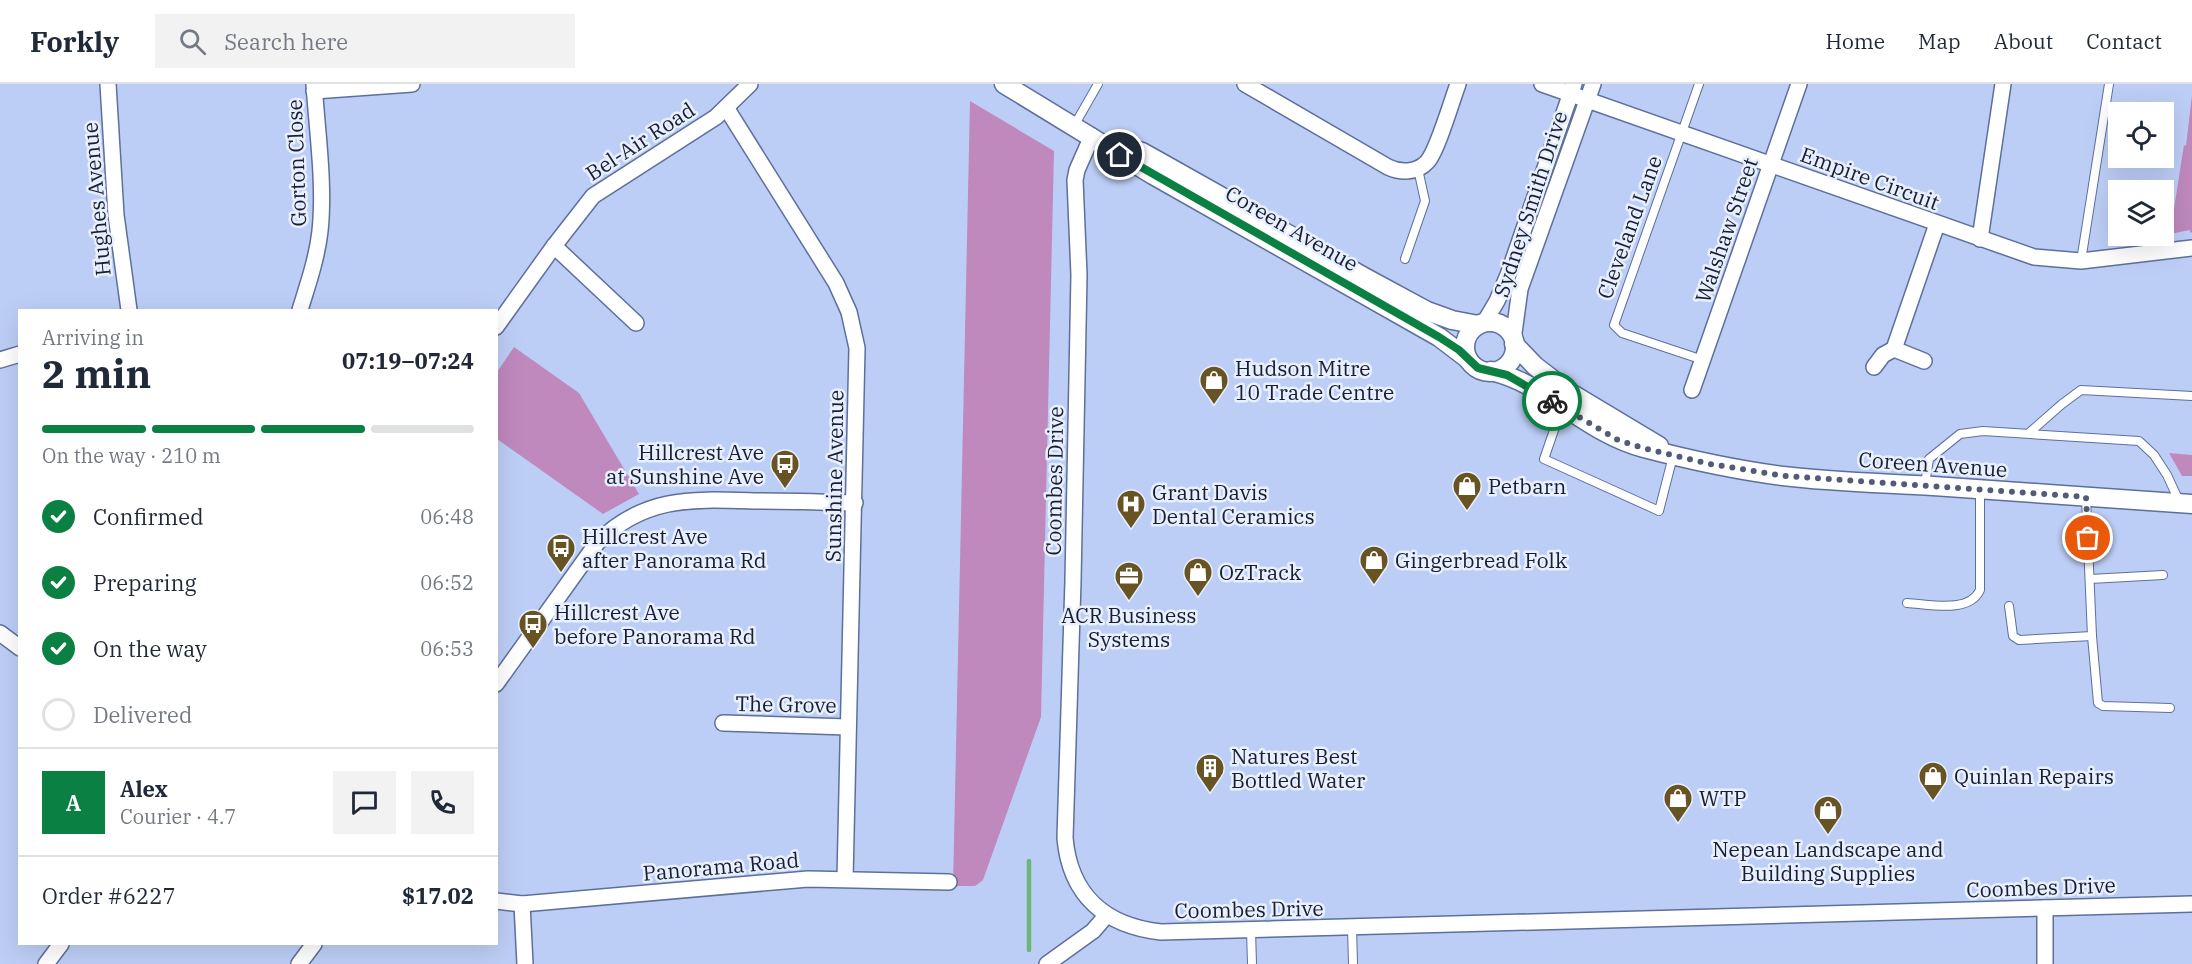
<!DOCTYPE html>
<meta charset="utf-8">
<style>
:root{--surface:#fff;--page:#f2f2f3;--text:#1f2937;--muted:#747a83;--line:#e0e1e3;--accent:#0b8043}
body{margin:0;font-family:"IBM Plex Serif",serif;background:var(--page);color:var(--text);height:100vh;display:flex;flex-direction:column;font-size:22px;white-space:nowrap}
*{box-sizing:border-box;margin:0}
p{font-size:20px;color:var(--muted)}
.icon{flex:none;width:33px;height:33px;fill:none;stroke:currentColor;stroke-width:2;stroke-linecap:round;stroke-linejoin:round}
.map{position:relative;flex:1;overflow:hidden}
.drawer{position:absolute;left:18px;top:225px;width:480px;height:636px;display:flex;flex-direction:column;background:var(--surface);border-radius:0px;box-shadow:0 6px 24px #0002}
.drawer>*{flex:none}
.controls{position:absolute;left:2108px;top:18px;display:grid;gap:12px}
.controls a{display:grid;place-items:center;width:66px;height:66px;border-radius:0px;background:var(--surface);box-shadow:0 6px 24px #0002;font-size:30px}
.pin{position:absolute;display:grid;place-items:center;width:51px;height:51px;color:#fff;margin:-26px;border:3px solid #fff;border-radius:50%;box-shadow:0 2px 6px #0007}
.courier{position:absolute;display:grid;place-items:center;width:60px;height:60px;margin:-30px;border:4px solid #0b8043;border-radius:50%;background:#fff;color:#222;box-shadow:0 2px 8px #0007}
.overview em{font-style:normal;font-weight:700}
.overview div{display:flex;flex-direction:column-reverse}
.overview{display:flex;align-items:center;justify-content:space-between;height:102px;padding:0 24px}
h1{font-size:39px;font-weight:700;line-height:45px}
.bar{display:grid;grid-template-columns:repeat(4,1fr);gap:9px 6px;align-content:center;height:72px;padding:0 24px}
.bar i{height:8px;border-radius:4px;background:var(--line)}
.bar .on{background:var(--accent)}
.bar p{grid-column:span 4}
.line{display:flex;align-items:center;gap:15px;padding:0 24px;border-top:2px solid var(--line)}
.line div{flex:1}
.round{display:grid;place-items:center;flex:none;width:63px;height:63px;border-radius:0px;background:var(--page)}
ol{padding:0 24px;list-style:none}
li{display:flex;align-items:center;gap:18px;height:66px}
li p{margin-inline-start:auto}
li .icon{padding:6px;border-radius:50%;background:var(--accent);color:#fff;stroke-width:4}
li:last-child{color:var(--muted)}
li i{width:33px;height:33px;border:3px solid var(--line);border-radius:50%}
header{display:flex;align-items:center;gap:36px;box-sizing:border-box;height:84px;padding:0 30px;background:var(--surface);border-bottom:2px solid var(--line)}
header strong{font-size:28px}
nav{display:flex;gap:33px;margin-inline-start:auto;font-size:21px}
.search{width:420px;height:54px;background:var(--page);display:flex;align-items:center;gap:15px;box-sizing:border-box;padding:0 21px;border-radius:0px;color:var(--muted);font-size:22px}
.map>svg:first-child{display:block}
.green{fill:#bf89be}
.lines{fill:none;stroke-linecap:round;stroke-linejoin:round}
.stream{stroke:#6cb676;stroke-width:4.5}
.service-casing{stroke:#5d6f9c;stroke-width:10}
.minor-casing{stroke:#5d6f9c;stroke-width:18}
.tertiary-casing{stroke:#5d6f9c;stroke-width:21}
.service{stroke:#fff;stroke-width:8}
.minor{stroke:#fff;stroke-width:15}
.tertiary{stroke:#fff;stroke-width:18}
.done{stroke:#525c76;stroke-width:6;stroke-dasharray:0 10.8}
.route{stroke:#0b8043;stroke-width:8}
.labels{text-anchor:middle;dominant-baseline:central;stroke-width:5;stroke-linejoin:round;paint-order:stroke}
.street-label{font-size:21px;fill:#181f31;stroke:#e8effe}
.poi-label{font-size:21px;fill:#181f31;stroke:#e8effe;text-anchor:start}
</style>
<header>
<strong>Forkly</strong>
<div class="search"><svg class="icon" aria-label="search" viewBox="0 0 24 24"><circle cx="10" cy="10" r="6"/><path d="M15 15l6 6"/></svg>Search here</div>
<nav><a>Home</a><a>Map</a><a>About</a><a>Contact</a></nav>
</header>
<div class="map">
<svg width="2192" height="880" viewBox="0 0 2192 880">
<rect width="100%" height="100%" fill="#bdcef6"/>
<g class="green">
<path d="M2192,11V148L2190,149V146L2170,150L2184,61L2186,62Z"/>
<path d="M970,17L1054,67L1041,633L983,796L975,802H953Z"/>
<path d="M514,263L579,309L639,410L603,430L497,355V288Z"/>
<path d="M2169,369L2192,371V392H2182Z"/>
</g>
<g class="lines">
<path class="stream" d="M1029,866V777"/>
<g class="service-casing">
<g id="service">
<path d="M1699,0L1614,241L1622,249L1703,276"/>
<path d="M1074,42L1098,0"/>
<path d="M1405,175L1425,117L1418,85"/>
<path d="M2081,177L2109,0"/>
<path d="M1562,323L1544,375L1659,427L1673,372"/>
<path d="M2029,349L2062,320L2081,306L2192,312"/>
<path d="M1925,400L1929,375L1960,350L1983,347L2139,357L2154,371L2167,391L2179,417"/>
<path d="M2086,414L2092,552L2098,619L2103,622L2170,624"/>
<path d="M2090,495L2163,491"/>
<path d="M1907,519C1929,520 1969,530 1980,506V406"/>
<path d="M2009,522L2013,552L2019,556L2092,552"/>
<path d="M1352,843L1353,880"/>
<path d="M1251,846L1252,880"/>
</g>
</g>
<g class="minor-casing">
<g id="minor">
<path d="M108,0L116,131L129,226"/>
<path d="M1245,0L1388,83C1400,89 1417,89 1427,78C1437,68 1452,16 1458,0"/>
<path d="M1542,0L2034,173L2081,177L2192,164"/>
<path d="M314,7L412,0"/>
<path d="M727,25L836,199L849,228L857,264L845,795"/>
<path d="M1092,52L1077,86L1075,96L1079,191L1073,497L1065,754C1070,812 1106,842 1161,848L2192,820"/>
<path d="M1980,155L2003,0"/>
<path d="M554,162L636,239"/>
<path d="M300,226C308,200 317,174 320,147C325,101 317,46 314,0"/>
<path d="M1484,239L1497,217L1508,191L1574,0"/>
<path d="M496,243L554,162L593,112L716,33L750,0"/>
<path d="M1513,256L1520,205L1593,0"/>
<path d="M0,276L20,270"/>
<path d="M1924,277L1894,265L1937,140"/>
<path d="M1874,283L1883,271L1894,265"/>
<path d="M1692,306L1799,0"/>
<path d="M0,549L20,564"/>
<path d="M496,600L597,459C644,412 692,415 754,417C788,417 821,418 855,419"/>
<path d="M723,639L848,643"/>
<path d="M496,817L522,820L808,795L949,798"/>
<path d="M522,820L525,880"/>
<path d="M2045,824V880"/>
<path d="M46,880L61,860"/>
<path d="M299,880L314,860"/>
<path d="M1047,880L1093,847L1106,832"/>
</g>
</g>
<g class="tertiary-casing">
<g id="tertiary">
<path d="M1004,0L1153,91L1439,253L1468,275"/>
<path d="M1114,59L1142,68L1160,78L1366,194L1427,227L1452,236L1478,241"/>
<circle cx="1490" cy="263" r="25"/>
<path d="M1514,260L1535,282L1569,308L1659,362"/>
<path d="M1491,287C1547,300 1588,350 1644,364C1690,376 1736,386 1783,392C1832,398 1883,399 1933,402C2019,408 2106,414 2192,420"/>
</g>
</g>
<use href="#service" class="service"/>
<use href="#minor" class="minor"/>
<use href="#tertiary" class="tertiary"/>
</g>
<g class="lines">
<path class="done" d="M1552,317L1618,356L1643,364L1710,380L1785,392L2086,413L2088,454"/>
<path class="route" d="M1120,71L1439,253L1459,266L1478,284L1507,291L1552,317"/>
</g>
<defs>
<g id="shop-pin" transform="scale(1.5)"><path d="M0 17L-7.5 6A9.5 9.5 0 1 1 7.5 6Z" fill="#675422" stroke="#e8effe"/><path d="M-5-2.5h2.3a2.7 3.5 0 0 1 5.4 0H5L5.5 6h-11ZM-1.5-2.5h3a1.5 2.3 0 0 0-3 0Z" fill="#fff"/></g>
<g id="bus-pin" transform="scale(1.5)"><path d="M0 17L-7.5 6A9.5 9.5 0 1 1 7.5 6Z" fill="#675422" stroke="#e8effe"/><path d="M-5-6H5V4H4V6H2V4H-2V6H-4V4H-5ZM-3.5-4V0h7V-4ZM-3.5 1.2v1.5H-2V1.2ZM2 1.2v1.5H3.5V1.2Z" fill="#fff"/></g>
<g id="hospital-pin" transform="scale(1.5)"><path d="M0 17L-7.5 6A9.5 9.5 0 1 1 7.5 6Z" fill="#675422" stroke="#e8effe"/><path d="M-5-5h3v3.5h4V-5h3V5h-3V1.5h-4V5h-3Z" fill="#fff"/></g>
<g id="office-pin" transform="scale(1.5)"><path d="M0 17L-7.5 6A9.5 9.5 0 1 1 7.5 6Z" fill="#675422" stroke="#e8effe"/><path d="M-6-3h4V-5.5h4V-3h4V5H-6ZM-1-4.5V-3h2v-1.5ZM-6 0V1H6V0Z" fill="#fff"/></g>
<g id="building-pin" transform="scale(1.5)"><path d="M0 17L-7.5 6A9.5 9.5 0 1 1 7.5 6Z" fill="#675422" stroke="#e8effe"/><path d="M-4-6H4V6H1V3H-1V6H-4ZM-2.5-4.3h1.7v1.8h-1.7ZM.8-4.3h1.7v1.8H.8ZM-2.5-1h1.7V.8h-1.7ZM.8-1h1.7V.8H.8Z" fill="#fff"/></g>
</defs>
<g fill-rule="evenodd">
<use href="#shop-pin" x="1214" y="296"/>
<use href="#bus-pin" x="785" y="380"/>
<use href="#shop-pin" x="1467" y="402"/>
<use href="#hospital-pin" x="1131" y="420"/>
<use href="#bus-pin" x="561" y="464"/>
<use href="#shop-pin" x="1374" y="476"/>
<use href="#shop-pin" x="1198" y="488"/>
<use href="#office-pin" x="1129" y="492"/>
<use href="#bus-pin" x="533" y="540"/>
<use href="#building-pin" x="1210" y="684"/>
<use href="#shop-pin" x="1933" y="692"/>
<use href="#shop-pin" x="1678" y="714"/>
<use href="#shop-pin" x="1828" y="726"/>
</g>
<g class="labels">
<g class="street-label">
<text transform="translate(640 57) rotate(-33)">Bel-Air Road</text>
<text transform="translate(296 79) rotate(-92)">Gorton Close</text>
<text transform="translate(1870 94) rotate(20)">Empire Circuit</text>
<text transform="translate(96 115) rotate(-95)">Hughes Avenue</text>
<text transform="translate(1530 120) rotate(-72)">Sydney Smith Drive</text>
<text transform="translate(1629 143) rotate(-70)">Cleveland Lane</text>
<text transform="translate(1292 144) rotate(30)">Coreen Avenue</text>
<text transform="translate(1726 146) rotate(-71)">Walshaw Street</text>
<text transform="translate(1933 380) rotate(4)">Coreen Avenue</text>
<text transform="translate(834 392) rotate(-89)">Sunshine Avenue</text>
<text transform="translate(1054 397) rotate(-89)">Coombes Drive</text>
<text transform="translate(786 620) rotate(1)">The Grove</text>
<text transform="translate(721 782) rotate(-5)">Panorama Road</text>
<text transform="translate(2041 803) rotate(-2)">Coombes Drive</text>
<text transform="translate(1249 825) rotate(-1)">Coombes Drive</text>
</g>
<g class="poi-label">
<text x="1235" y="284">Hudson Mitre<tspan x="1235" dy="24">10 Trade Centre</tspan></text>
<text x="764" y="368" text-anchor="end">Hillcrest Ave<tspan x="764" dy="24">at Sunshine Ave</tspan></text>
<text x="1488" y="402">Petbarn</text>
<text x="1152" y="408">Grant Davis<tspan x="1152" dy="24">Dental Ceramics</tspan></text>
<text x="582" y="452">Hillcrest Ave<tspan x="582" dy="24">after Panorama Rd</tspan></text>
<text x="1395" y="476">Gingerbread Folk</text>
<text x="1219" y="488">OzTrack</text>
<text x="554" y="528">Hillcrest Ave<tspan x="554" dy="24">before Panorama Rd</tspan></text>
<text x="1129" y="531" text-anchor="middle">ACR Business<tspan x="1129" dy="24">Systems</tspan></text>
<text x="1231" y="672">Natures Best<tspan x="1231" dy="24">Bottled Water</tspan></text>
<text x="1954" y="692">Quinlan Repairs</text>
<text x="1699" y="714">WTP</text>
<text x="1828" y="765" text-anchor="middle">Nepean Landscape and<tspan x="1828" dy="24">Building Supplies</tspan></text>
</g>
</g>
</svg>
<div class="controls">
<a><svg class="icon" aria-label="locate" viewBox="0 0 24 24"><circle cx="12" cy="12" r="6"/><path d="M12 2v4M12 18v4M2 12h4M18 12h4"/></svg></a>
<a><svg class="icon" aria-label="layers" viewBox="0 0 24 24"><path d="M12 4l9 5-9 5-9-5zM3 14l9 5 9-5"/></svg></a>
</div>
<div class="pin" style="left:2088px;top:454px;background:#ea580c"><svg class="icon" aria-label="bag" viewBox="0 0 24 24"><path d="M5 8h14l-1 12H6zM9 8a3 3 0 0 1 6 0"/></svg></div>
<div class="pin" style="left:1120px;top:71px;background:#1f2937"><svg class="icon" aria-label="home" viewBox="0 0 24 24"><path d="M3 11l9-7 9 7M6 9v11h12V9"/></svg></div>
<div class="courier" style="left:1552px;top:317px"><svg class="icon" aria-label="bike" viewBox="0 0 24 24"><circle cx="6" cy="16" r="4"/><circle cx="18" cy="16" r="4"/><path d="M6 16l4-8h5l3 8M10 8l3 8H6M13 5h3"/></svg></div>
<section class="drawer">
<div class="overview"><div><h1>2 min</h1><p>Arriving in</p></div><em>07:19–07:24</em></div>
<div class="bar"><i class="on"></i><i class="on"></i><i class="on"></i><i></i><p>On the way · 210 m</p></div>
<ol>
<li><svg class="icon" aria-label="check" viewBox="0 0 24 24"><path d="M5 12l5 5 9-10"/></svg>Confirmed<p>06:48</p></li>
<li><svg class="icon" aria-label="check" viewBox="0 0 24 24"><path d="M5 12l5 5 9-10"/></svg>Preparing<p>06:52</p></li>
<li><svg class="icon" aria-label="check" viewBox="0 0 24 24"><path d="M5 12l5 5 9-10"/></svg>On the way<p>06:53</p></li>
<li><i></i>Delivered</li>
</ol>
<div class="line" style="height:108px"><b class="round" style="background:var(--accent);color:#fff">A</b><div><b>Alex</b><p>Courier · 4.7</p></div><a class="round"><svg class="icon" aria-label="chat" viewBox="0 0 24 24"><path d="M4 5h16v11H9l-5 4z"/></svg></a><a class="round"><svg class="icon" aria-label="phone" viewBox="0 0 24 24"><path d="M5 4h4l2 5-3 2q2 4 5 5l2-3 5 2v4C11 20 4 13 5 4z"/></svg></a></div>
<div class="line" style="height:78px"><div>Order #6227</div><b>$17.02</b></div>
</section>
</div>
